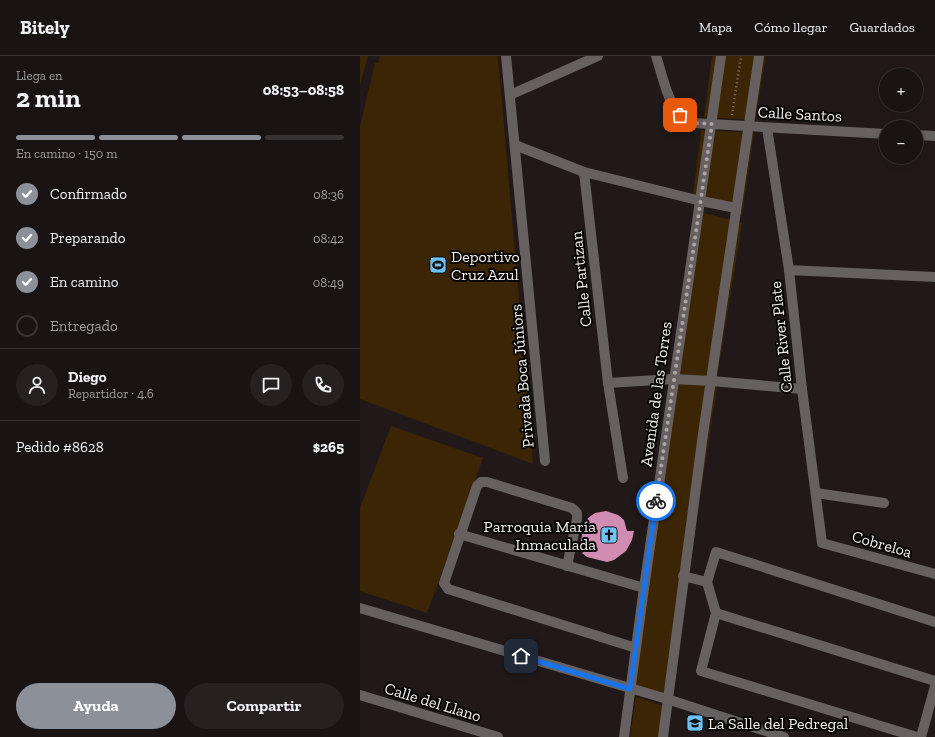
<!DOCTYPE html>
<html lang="es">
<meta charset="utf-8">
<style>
:root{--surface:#191313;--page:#262021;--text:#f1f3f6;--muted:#9f9ea0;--line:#373233;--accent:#8c9099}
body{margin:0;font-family:"Zilla Slab",serif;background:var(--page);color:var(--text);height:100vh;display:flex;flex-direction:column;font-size:15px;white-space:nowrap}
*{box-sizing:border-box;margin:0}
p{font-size:13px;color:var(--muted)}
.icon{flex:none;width:22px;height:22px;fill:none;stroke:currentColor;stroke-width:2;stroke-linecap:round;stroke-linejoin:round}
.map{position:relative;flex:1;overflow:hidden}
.panel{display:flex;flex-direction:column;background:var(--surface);width:360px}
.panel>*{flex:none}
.tools{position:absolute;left:519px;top:12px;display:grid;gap:8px}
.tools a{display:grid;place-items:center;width:44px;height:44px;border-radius:50%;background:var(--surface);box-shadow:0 2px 6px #0003,0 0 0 1px var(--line);font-size:20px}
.pin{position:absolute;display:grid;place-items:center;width:34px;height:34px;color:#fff;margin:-17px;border-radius:8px;box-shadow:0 2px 6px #0006}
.courier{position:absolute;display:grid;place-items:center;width:40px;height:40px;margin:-20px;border:3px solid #1a73e8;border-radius:50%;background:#fff;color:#222;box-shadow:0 1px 5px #0007}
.headline em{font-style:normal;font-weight:700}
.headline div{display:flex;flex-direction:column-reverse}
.headline{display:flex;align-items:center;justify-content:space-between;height:68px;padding:0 16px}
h1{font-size:26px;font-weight:700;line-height:30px}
.bar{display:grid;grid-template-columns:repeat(4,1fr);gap:6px 4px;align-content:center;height:48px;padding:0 16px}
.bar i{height:5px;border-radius:3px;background:var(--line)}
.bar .on{background:var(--accent)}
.bar p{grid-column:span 4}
.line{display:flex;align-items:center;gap:10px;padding:0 16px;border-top:1px solid var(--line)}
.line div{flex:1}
.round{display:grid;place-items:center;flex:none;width:42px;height:42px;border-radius:21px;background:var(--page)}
ol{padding:0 16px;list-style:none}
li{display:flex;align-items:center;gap:12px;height:44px}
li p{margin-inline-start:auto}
li .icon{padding:4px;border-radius:50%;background:var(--accent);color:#fff;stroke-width:4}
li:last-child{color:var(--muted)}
li i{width:22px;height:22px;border:2px solid var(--line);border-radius:50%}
.cta{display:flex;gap:8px;margin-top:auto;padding:8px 16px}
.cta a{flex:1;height:46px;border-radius:24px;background:var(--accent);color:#fff;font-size:16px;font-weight:700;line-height:46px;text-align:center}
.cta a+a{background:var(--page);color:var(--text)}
header{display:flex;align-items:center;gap:24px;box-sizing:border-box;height:56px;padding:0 20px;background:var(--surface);border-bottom:1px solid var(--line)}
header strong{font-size:19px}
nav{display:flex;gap:22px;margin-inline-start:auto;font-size:14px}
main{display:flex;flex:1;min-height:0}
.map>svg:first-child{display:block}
.green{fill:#3c2504}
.building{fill:#d18db1}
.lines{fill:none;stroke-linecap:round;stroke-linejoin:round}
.path{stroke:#827b7b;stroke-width:2.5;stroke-dasharray:1 3;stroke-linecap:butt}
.minor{stroke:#666160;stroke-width:10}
.tertiary{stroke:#666160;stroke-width:10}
.done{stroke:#aba5a5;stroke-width:4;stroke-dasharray:0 7.2}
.route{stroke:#1a73e8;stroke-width:5}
.labels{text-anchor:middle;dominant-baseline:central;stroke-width:4;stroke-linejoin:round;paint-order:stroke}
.street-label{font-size:16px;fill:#f6f0f0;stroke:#080606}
.poi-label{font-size:16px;fill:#f6f0f0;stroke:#080606;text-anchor:start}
</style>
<header>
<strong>Bitely</strong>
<nav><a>Mapa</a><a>Cómo llegar</a><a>Guardados</a></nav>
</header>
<main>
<section class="panel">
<div class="headline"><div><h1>2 min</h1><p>Llega en</p></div><em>08:53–08:58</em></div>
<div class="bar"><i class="on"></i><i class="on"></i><i class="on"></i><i></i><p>En camino · 150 m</p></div>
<ol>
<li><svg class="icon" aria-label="check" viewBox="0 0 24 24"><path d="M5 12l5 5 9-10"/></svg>Confirmado<p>08:36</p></li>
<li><svg class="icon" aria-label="check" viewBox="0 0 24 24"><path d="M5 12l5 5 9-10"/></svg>Preparando<p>08:42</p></li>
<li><svg class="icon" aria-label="check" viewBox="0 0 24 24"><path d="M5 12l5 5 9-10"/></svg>En camino<p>08:49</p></li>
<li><i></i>Entregado</li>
</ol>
<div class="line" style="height:72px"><a class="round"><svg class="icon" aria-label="person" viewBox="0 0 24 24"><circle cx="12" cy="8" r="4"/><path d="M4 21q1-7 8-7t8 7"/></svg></a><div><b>Diego</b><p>Repartidor · 4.6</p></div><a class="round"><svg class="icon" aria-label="chat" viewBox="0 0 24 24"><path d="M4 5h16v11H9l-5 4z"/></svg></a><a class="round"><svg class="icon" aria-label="phone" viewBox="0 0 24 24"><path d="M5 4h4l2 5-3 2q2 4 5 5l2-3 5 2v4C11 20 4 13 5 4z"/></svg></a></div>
<div class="line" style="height:52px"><div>Pedido #8628</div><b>$265</b></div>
<div class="cta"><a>Ayuda</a><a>Compartir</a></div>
</section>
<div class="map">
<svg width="575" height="681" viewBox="0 0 575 681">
<rect width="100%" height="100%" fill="#211919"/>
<g class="green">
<path d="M0,0H8L0,29Z"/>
<path d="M20,0H138L160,255H162L173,408L0,343V70L15,7H18Z"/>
<path d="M352,0H406L395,64L344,61Z"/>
<path d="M341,74L394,77L382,159L332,146Z"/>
<path d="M337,155L382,167L357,322L312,320Z"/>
<path d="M311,327L357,330L328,521L307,639L272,629Z"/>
<path d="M31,370L123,402L67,557L0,535V452Z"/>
<path d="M276,641L303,650L299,681H270Z"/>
</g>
<path class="building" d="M246,455L258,459L264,464L267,475H274L272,484L266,495L254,504L247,506L227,501L222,497L233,487L221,485L224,469L228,462L235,457Z"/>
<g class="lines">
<path class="path" d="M372,59L381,0"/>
<g class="minor">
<path d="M146,0L185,405"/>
<path d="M296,0C304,23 308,58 333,67L526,78"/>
<path d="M150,39L238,0"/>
<path d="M407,72L429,214L442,333L462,487L575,518"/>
<path d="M556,79L575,80"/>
<path d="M155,89L224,116L341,145L376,152"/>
<path d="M224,116L248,327L263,422"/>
<path d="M429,214L575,221"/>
<path d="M248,327L313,323L352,325L442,333"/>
<path d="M456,437L524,447"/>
<path d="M99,478L284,532"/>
<path d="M207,510L217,463V457L212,452L127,426H121L117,430L84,527L88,533L276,592"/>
<path d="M323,520L347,526"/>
<path d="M0,552L307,643L424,681"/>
<path d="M356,557L575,625"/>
<path d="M0,639L138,681"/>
<path d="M557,681L341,615L356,557L347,526L356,496L575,566"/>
<path d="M561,681L575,630"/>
</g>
<g class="tertiary">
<path d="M264,681L284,532L361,0"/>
<path d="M303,681L343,378L399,0"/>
</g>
</g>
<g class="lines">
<path class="done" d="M296,445L352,68L333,67L320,59"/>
<path class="route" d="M161,600L270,633L296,445"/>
</g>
<defs>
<g id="stadium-square" transform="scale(0.9)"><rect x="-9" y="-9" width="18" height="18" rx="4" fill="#6dc2f3" stroke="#080606"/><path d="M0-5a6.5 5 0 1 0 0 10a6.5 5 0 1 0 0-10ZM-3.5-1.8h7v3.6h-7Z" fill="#111"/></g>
<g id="church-square" transform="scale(0.9)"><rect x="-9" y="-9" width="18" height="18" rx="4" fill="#6dc2f3" stroke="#080606"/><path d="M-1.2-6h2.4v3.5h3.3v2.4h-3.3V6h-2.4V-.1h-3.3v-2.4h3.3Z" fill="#111"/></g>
<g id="school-square" transform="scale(0.9)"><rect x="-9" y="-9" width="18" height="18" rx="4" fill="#6dc2f3" stroke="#080606"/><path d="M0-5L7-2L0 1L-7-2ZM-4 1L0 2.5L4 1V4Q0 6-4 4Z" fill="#111"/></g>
</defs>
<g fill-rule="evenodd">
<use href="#stadium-square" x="78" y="209"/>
<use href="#church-square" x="249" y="479"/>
<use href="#school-square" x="335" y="667"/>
</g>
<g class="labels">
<g class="street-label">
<text transform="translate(440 58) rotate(3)">Calle Santos</text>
<text transform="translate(221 223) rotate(-96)">Calle Partizan</text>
<text transform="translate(421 281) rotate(-96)">Calle River Plate</text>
<text transform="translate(162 320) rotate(-95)">Privada Boca Júniors</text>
<text transform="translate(296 338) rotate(-82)">Avenida de las Torres</text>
<text transform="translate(522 488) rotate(16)">Cobreloa</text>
<text transform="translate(73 646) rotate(17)">Calle del Llano</text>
</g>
<g class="poi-label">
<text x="91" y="200">Deportivo<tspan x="91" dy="18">Cruz Azul</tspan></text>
<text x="236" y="470" text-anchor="end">Parroquia María<tspan x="236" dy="18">Inmaculada</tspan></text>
<text x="348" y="667">La Salle del Pedregal</text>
</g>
</g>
</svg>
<div class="tools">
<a>+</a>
<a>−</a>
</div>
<div class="pin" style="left:320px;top:59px;background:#ea580c"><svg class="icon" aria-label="bag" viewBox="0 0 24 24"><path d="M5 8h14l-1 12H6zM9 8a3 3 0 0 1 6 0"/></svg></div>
<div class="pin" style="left:161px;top:600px;background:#1f2937"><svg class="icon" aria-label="home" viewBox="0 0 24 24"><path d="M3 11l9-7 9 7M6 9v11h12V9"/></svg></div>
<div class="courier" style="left:296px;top:445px"><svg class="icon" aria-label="bike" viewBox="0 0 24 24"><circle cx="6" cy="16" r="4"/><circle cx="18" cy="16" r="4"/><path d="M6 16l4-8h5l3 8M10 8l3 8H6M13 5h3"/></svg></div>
</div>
</main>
